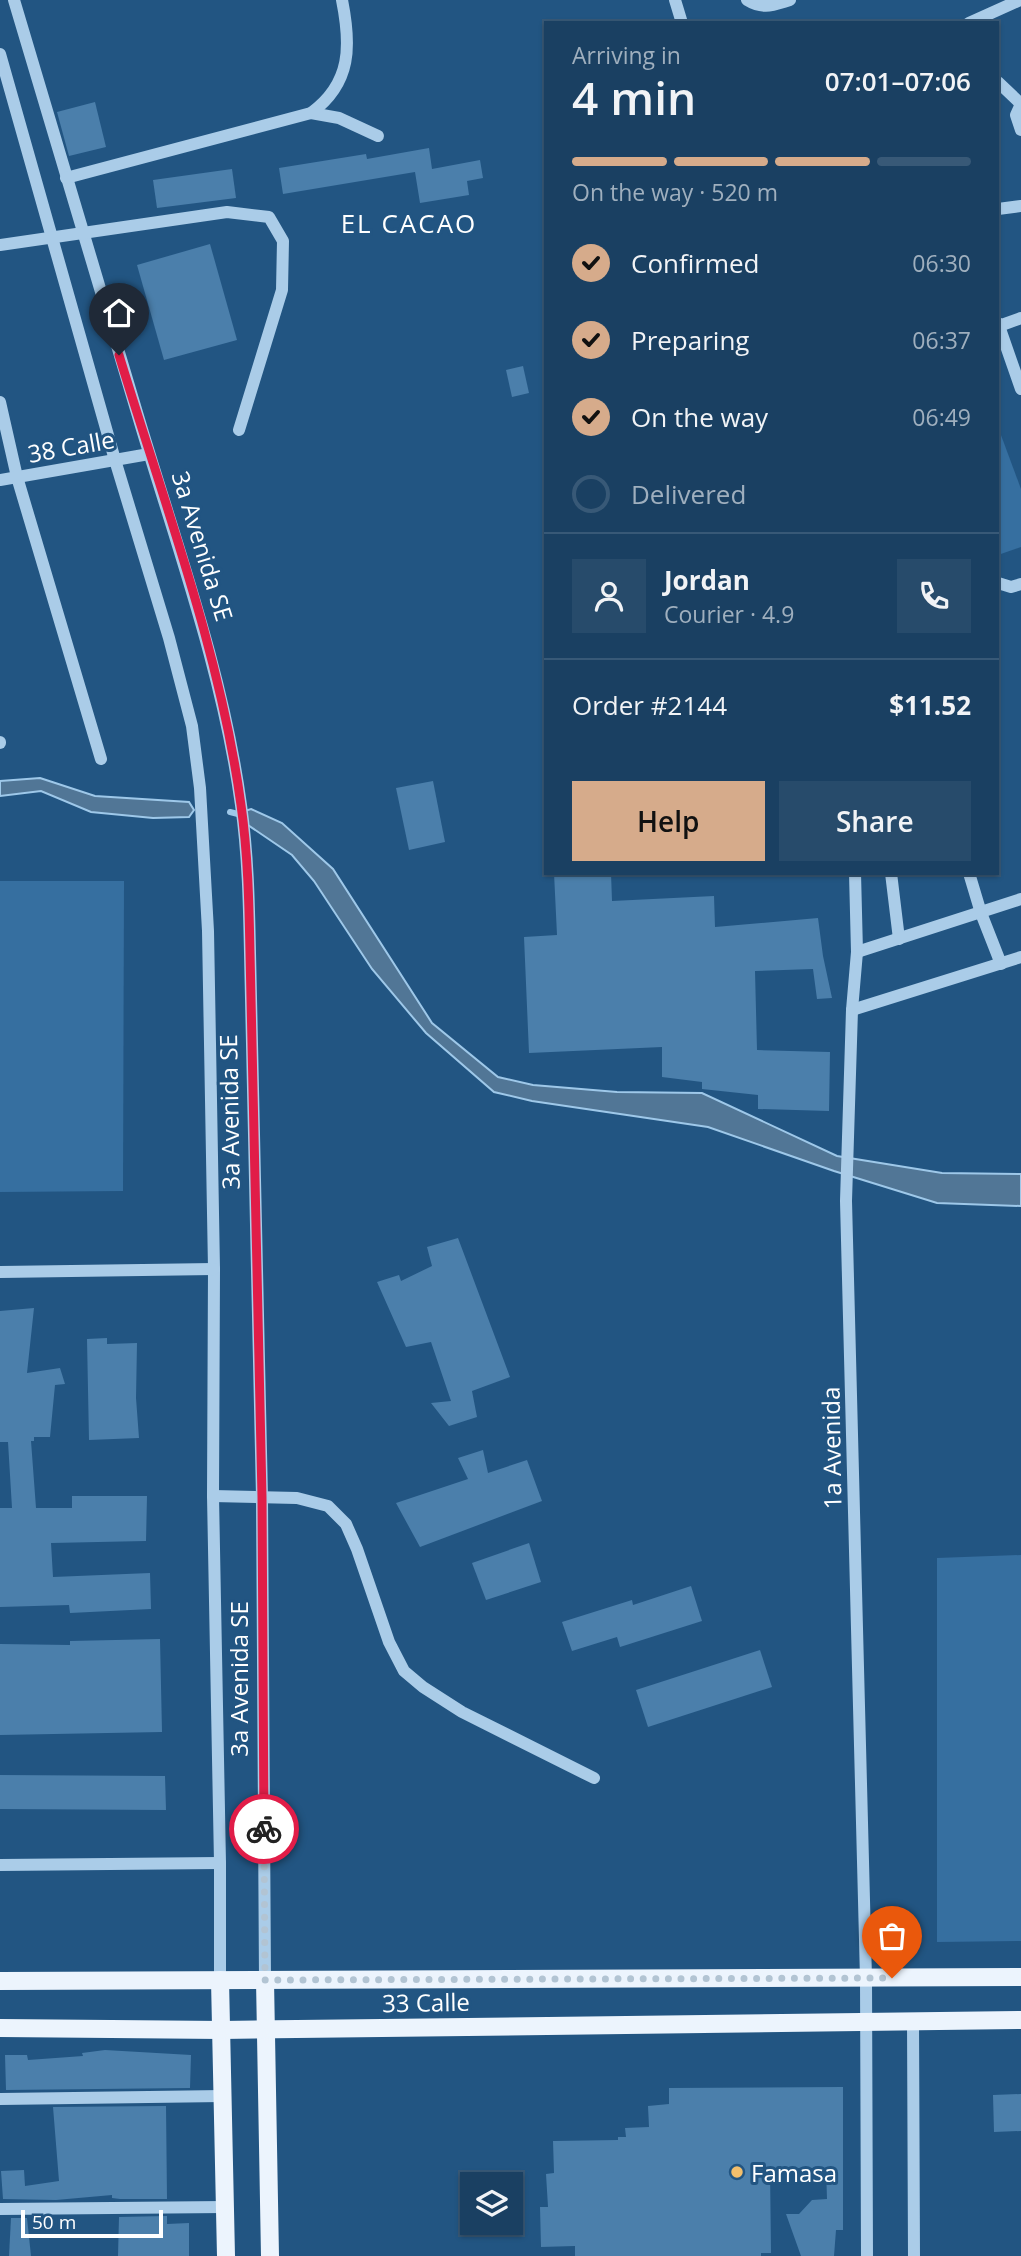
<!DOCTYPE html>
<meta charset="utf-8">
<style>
:root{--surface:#1a4062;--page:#274b6b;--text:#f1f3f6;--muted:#9fafbe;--line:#385977;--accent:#d6ab8b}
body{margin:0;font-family:"Open Sans",sans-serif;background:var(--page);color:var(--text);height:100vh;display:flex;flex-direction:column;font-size:26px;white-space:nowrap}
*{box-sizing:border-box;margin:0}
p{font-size:23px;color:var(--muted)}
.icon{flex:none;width:38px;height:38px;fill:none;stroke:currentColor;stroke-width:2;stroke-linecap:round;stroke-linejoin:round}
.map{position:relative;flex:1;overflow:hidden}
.panel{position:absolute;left:544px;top:21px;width:455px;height:854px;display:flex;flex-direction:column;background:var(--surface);border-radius:0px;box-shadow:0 2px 5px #0004,0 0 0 2px var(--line)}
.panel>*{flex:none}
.fabs{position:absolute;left:460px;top:2172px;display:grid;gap:14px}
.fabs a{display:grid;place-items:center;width:63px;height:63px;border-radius:0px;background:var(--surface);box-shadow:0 2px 5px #0004,0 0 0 2px var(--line);font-size:35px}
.scale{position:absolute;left:21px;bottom:18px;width:142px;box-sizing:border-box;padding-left:7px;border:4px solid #fff;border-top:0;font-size:19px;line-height:24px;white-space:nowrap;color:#fff;-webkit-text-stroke:5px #225582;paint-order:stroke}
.pin{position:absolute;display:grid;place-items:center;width:60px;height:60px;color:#fff;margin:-72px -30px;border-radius:50% 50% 50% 0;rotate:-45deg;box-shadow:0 0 7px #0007}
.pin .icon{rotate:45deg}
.courier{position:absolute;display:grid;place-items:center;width:70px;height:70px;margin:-35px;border:5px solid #e11d48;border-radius:50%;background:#fff;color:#222;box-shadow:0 2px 9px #0007}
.summary em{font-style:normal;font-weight:600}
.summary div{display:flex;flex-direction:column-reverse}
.summary{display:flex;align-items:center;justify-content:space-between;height:119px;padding:0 28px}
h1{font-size:46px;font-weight:600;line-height:52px}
.bar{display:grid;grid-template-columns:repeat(4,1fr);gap:10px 7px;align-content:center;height:84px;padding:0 28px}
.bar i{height:9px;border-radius:5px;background:var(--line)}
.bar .current{background:var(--accent)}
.bar p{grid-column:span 4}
.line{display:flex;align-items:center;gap:18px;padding:0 28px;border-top:2px solid var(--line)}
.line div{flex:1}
.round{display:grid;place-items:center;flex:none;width:74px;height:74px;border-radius:0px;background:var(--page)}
ol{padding:0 28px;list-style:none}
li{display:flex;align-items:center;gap:21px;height:77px}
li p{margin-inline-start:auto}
li .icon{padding:7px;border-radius:50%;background:var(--accent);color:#111;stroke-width:4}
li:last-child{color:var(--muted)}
li i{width:38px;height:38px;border:4px solid var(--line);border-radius:50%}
.cta{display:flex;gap:14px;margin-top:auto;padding:14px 28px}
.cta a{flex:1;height:80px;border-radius:0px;background:var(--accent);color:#111;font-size:28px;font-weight:600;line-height:80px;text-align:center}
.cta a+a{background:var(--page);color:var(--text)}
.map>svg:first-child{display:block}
.green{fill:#366fa0}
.water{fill:#517696;stroke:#9ec8e9;stroke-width:2}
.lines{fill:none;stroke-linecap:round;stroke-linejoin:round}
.stream{stroke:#9ec8e9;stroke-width:6}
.building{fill:#4b7fab}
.minor{stroke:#aacce8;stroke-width:12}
.major{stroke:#ecf4fd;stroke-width:18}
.done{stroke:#b2c4d3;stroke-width:7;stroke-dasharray:0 12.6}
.route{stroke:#e11d48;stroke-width:9}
.poi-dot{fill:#f3bf6c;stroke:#225582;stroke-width:2.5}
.labels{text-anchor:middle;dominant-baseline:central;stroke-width:6;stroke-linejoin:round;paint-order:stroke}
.street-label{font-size:24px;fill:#fff;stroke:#225582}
.poi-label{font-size:24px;fill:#fff;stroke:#225582;text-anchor:start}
.neighbourhood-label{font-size:26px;letter-spacing:2px;fill:#fff;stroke:#225582}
</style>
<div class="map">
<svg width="1021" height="2256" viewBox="0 0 1021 2256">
<rect width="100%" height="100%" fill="#225582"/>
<g class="green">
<path d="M998,427L1021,489V547L998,555Z"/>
<path d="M0,881H124L123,1191L0,1192Z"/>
<path d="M1021,1555V1941L937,1942V1558Z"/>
</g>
<g class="water">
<path d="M40,778L95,796L189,802L194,810L189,817L153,818L91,812L41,791L0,796V781Z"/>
<path d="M251,809L282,823L333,869L432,1023L498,1077L533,1085L617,1092L702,1093L837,1156L942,1173L1021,1174V1206L937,1203L834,1171L708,1127L532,1101L494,1092L426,1033L372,969L314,881L292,855L242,821L238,813Z"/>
</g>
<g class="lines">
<path class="stream" d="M230,812L242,815"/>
</g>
<g class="building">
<path d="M95,102L106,147L69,156L57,112Z"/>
<path d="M429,148L432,169L480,160L483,178L467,181L469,195L420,203L415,172L283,194L279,168L366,154L367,159Z"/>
<path d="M232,169L236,198L157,208L153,180Z"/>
<path d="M210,244L237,340L164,360L137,265Z"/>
<path d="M523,366L529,393L512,397L506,370Z"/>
<path d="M433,781L445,842L409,850L396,788Z"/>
<path d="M554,873H611L612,901L714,896L715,927L818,918L823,956L832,998L817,999L813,969L755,971L757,1050L830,1052L829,1111L758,1109V1095L702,1089V1082L662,1077V1047L529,1053L524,937L557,935Z"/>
<path d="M458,1238L510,1377L472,1391L477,1417L449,1426L431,1403L451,1401L431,1342L406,1347L377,1282L399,1275L401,1281L432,1266L427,1247Z"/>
<path d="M34,1308L27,1373L60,1368L65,1384L55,1385L50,1437H34V1441H31L36,1508H72V1496H147L146,1541L51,1543L53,1577L150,1573L151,1609L70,1613L69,1605L0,1607V1508H12L8,1442H0V1311Z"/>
<path d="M107,1338V1344L137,1343L136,1398L139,1438L89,1440L87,1339Z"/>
<path d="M483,1450L488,1473L527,1460L542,1501L420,1547L396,1503L468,1479L458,1458Z"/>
<path d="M529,1543L541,1582L486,1600L472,1563Z"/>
<path d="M691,1586L702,1621L620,1647L617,1637L572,1651L562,1622L632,1600L633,1605Z"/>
<path d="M160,1639L162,1732L0,1735V1644L70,1645V1641Z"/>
<path d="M760,1650L772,1687L648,1727L636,1690Z"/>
<path d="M0,1775L165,1776L166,1810L0,1809Z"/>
<path d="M105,2050L191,2055L190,2088L6,2090L5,2055H27L28,2060L83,2056L82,2053Z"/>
<path d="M843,2087V2230H836L834,2256H801L786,2214H799L812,2200L827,2199L826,2168H770L771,2253H761V2256H575V2246L541,2247L540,2207H548L546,2174L554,2173L553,2141L618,2140V2137H626L625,2128L649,2127L648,2106L669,2104V2088Z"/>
<path d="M1021,2094V2131L994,2132L993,2095Z"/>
<path d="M166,2106L167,2199H120L112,2198V2195L56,2200L3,2199L1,2171L24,2170L25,2186L59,2181L53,2107Z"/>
<path d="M167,2216V2224L189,2223V2256H118L119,2217Z"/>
<path d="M11,2218H27L31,2256H9Z"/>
</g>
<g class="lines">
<g class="minor">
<path d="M14,0C55,139 96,278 138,416C176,544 223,672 241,805C248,854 249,903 250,953L262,1497L265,1980"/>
<path d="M675,0L682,23"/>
<path d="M747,0C763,10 773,5 790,0"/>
<path d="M969,23L1020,0"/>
<path d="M0,54L115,460L169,638L192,726L200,788L208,931L214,1269L213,1496L220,1863V1980"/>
<path d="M998,82L1021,104"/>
<path d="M1021,104L1016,115L1021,130"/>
<path d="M311,113L339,118L378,136"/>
<path d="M66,178L311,113C352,83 351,45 342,0"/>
<path d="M998,209L1021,206"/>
<path d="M0,245L227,212L269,217L283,241L282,290L239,430"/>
<path d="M998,323L1021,389"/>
<path d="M999,326L1021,318"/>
<path d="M0,402L17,477L101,759"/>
<path d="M0,480L149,454"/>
<path d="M998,583L1011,587L1021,584"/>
<path d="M0,742V743"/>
<path d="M855,873L857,952L852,1010L846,1201L866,1978L867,2256"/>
<path d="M891,873L899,939"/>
<path d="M969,873L981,913L1001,964"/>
<path d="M857,952L1021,899"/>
<path d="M852,1010L1021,957"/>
<path d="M0,1272L214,1269"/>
<path d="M213,1496L297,1498L328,1506L346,1524L357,1549L389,1642L404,1671L423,1687L462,1712L594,1778"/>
<path d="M0,1865L220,1863"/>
<path d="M913,2020L914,2256"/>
<path d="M0,2099L223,2096"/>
<path d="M0,2209L225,2207"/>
</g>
<g class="major">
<path d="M220,1980L226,2256"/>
<path d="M265,1980L270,2256"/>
<path d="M0,1981L1021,1977"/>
<path d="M0,2028L222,2030L1021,2020"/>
</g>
</g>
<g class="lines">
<path class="done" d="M264,1829L265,1980L892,1978"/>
<path class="route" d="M119,355C164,503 220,651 241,805C248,854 249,903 250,953L262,1497L264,1829"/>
</g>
<circle class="poi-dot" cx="737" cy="2172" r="7"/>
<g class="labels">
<g class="street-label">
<text transform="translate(71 446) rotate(-10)">38 Calle</text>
<text transform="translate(203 546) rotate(73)">3a Avenida SE</text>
<text transform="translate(229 1112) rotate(-91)">3a Avenida SE</text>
<text transform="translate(831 1448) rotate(-91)">1a Avenida</text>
<text transform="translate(238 1679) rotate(-90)">3a Avenida SE</text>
<text transform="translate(426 2002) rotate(-1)">33 Calle</text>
</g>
<g class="poi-label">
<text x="751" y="2172">Famasa</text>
</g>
<g class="neighbourhood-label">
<text x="409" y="223">EL CACAO</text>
</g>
</g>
</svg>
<div class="fabs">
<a><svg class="icon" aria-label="layers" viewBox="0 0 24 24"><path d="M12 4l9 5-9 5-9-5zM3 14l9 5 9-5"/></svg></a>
</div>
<div class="scale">50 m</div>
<div class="pin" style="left:892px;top:1978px;background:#ea580c"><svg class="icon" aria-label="bag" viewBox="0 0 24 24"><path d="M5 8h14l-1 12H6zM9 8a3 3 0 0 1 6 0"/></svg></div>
<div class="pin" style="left:119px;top:355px;background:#1f2937"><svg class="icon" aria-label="home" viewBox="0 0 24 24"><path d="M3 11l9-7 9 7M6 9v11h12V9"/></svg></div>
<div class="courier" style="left:264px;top:1829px"><svg class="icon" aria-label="bike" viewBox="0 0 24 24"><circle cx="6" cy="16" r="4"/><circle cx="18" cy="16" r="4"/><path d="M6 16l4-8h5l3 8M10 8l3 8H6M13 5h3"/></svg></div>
<section class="panel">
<div class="summary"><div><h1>4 min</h1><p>Arriving in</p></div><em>07:01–07:06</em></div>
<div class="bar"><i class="current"></i><i class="current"></i><i class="current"></i><i></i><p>On the way · 520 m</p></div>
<ol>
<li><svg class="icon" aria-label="check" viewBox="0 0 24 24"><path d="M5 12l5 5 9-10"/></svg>Confirmed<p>06:30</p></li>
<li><svg class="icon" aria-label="check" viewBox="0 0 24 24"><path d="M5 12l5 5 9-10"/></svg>Preparing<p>06:37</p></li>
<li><svg class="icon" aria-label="check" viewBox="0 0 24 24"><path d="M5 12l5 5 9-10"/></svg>On the way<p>06:49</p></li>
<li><i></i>Delivered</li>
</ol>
<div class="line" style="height:126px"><a class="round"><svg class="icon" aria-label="person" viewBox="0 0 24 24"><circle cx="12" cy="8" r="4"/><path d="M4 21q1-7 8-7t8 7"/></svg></a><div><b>Jordan</b><p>Courier · 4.9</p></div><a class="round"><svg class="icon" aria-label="phone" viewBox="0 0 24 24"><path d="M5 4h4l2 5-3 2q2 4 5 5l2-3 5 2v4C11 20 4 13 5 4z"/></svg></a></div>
<div class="line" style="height:91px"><div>Order #2144</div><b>$11.52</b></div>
<div class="cta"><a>Help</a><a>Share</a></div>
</section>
</div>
